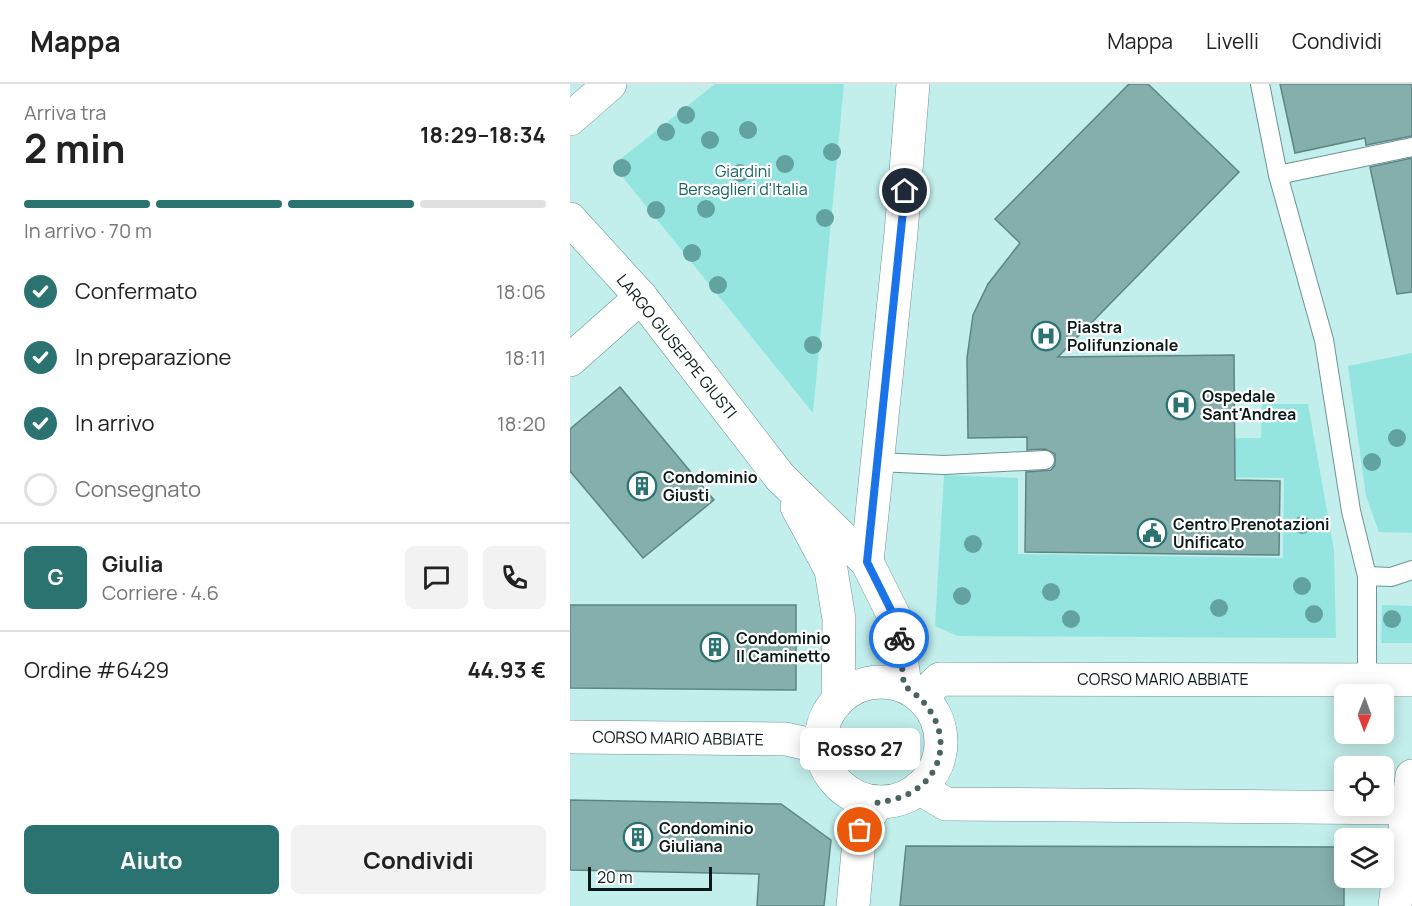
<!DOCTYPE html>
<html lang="it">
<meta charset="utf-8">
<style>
:root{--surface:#fff;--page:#f2f2f2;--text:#222;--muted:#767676;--line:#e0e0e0;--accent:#2a7370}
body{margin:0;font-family:Manrope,sans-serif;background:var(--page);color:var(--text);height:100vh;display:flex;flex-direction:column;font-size:22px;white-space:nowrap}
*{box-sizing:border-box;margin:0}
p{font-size:20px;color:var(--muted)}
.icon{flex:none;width:33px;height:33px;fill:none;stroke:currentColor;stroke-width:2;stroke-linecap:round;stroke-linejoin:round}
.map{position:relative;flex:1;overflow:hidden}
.sheet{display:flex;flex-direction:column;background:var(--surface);width:570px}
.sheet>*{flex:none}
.needle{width:39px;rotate:181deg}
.fabs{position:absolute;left:764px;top:600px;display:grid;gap:12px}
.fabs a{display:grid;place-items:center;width:60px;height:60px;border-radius:9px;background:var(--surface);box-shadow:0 3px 15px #0003;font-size:30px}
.scale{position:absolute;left:18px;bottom:15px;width:124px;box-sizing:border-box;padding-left:6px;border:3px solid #091a19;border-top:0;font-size:16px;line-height:21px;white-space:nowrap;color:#091a19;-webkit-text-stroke:4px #fff;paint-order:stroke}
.pin{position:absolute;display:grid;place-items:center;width:51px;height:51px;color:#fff;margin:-26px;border:3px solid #fff;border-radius:50%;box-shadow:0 2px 6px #0007}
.courier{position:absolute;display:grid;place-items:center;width:60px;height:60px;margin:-30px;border:4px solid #1a73e8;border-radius:50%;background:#fff;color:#222;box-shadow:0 2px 8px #0007}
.bubble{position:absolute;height:42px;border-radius:9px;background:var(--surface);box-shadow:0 3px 15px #0003;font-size:20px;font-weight:700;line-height:42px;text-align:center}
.headline em{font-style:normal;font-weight:700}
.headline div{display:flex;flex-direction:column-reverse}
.headline{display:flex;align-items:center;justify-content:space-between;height:102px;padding:0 24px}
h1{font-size:39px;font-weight:700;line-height:45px}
.bar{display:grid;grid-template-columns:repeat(4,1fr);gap:9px 6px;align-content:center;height:72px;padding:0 24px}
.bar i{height:8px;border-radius:4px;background:var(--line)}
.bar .selected{background:var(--accent)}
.bar p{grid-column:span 4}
.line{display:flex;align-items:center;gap:15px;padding:0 24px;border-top:2px solid var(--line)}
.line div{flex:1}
.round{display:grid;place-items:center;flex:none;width:63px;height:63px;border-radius:9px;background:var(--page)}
ol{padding:0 24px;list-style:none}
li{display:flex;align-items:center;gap:18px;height:66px}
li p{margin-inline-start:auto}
li .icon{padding:6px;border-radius:50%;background:var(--accent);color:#fff;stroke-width:4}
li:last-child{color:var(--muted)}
li i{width:33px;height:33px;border:3px solid var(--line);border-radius:50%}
.primary-button{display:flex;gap:12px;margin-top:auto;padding:12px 24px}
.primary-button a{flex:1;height:69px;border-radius:9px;background:var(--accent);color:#fff;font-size:24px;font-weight:700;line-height:69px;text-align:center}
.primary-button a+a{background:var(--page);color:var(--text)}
header{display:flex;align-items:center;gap:36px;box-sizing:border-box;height:84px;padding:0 30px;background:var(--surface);border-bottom:2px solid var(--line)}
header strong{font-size:28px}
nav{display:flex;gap:33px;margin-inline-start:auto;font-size:21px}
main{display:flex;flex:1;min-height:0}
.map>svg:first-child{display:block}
.green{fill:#94e5e0}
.building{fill:#85afad;stroke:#5d8683;stroke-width:1.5}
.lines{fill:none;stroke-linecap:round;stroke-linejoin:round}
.lane-casing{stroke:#6b9492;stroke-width:20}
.street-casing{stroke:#6b9492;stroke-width:34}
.lane{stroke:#fff;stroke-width:18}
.street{stroke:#fff;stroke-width:33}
.tree{fill:#62a29f}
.done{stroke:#4a6462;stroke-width:6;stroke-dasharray:0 10.8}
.route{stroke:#1a73e8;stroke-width:8}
.labels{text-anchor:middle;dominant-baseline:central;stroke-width:4.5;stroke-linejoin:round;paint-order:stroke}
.park-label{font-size:16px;fill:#146360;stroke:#fff}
.poi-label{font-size:16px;font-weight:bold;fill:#091a19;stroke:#fff;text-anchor:start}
.street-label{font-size:16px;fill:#091a19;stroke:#fff}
</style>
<header>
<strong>Mappa</strong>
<nav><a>Mappa</a><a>Livelli</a><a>Condividi</a></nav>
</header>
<main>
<section class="sheet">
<div class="headline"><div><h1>2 min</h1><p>Arriva tra</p></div><em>18:29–18:34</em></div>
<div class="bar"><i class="selected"></i><i class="selected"></i><i class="selected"></i><i></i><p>In arrivo · 70 m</p></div>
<ol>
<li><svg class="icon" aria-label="check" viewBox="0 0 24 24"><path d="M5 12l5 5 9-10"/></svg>Confermato<p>18:06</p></li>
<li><svg class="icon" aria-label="check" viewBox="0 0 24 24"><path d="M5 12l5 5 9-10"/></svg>In preparazione<p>18:11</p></li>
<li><svg class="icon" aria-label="check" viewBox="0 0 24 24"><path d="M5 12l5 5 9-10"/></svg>In arrivo<p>18:20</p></li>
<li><i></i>Consegnato</li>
</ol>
<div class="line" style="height:108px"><b class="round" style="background:var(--accent);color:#fff">G</b><div><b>Giulia</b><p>Corriere · 4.6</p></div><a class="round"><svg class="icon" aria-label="chat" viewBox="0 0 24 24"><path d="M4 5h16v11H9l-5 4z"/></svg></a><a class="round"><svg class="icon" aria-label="phone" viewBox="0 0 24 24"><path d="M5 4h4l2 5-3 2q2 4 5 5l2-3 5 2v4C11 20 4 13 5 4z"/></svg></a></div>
<div class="line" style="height:78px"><div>Ordine #6429</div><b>44.93 €</b></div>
<div class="primary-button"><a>Aiuto</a><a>Condividi</a></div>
</section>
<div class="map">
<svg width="842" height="822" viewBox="0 0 842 822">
<rect width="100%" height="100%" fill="#c2eeeb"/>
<g class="green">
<path d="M145,0H274L243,329L43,81Z"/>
<path d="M842,269V449L809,448L796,412L778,282Z"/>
<path d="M692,320H738L764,466L766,554L388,552L365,542L374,391L448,394V470L713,474L714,394L480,391V356L691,354Z"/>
<path d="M812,521L842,522V559H811Z"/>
</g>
<g class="building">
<path d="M559,0H578L669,88L488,273L664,271L665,396L710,397L709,471L455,468L456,388L481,386L485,381V370L475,365L457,366V353L398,354L397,274L403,231L418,200L450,159L425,135Z"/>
<path d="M710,0H842V52L796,61L795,54L725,69Z"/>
<path d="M842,74V208L827,210L800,83Z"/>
<path d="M50,303L144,416L73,474L0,387V345Z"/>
<path d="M0,521H226V606L0,604Z"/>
<path d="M0,716L211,720L261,756L254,822H187L189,790L0,786Z"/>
<path d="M336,762L774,763V822H330Z"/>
</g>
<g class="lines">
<g class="lane-casing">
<g id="lane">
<path d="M690,0L708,91L754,256L781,427L797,492"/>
<path d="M708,91L842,63"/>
<path d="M307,378L374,381L475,376"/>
<path d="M797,596V492L821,493L842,486"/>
</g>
</g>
<g class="street-casing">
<g id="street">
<path d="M0,35L40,0"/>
<path d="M0,135L71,213L210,393L297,478L326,536L335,602"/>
<path d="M0,276L71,213"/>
<path d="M227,423L261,486L269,535L268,616"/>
<path d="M297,478L331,149L343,0"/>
<circle cx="311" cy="658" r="60"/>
<path d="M351,613L370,595L842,596"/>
<path d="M0,653L216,655L251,663"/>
<path d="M349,704L376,720L842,724"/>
<path d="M283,822L290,746L308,718"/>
<path d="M825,822L842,692"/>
</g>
</g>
<use href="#lane" class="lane"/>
<use href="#street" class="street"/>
</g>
<g class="tree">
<circle cx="116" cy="31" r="9"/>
<circle cx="178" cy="46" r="9"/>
<circle cx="96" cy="48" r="9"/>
<circle cx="140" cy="56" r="9"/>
<circle cx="262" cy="68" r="9"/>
<circle cx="215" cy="80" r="9"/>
<circle cx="52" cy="84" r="9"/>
<circle cx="170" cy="89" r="9"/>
<circle cx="136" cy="125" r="9"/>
<circle cx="86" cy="126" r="9"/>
<circle cx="255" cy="134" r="9"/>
<circle cx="122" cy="169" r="9"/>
<circle cx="148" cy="201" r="9"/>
<circle cx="243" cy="261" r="9"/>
<circle cx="827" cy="354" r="9"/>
<circle cx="802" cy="378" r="9"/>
<circle cx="732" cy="441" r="9"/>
<circle cx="403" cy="460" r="9"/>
<circle cx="732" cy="502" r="9"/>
<circle cx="481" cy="508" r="9"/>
<circle cx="392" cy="512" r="9"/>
<circle cx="649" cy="524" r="9"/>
<circle cx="744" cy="530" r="9"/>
<circle cx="501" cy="535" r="9"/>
<circle cx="822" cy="535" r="9"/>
</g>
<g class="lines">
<path class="done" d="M290,746L308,718C378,712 393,639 334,602L329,554"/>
<path class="route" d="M329,554L326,536L297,478L335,107"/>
</g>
<defs>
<g id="hospital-ring" transform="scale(1.5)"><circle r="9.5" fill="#fff" stroke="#2a7370" stroke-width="1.5"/><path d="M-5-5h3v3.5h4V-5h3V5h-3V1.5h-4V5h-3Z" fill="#2a7370"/></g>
<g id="building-ring" transform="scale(1.5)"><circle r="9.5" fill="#fff" stroke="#2a7370" stroke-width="1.5"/><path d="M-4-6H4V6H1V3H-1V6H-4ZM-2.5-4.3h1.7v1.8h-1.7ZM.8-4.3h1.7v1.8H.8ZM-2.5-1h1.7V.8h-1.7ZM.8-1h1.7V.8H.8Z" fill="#2a7370"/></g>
<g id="civic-ring" transform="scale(1.5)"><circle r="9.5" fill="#fff" stroke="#2a7370" stroke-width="1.5"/><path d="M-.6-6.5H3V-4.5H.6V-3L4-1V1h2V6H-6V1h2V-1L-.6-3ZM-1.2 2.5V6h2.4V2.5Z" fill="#2a7370"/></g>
</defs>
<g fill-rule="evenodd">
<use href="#hospital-ring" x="476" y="252"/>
<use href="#hospital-ring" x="611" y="321"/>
<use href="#building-ring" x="72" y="402"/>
<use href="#civic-ring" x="582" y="449"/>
<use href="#building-ring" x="145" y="563"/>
<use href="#building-ring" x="68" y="753"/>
</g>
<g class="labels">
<g class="park-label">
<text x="173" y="87">Giardini<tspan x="173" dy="18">Bersaglieri d'Italia</tspan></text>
</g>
<g class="poi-label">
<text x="497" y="243">Piastra<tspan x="497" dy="18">Polifunzionale</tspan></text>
<text x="632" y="312">Ospedale<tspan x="632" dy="18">Sant'Andrea</tspan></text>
<text x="93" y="393">Condominio<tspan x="93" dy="18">Giusti</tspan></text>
<text x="603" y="440">Centro Prenotazioni<tspan x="603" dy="18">Unificato</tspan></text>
<text x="166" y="554">Condominio<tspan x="166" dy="18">Il Caminetto</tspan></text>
<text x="89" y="744">Condominio<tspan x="89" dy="18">Giuliana</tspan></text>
</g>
<g class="street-label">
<text transform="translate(107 262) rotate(51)">LARGO GIUSEPPE GIUSTI</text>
<text x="593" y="595">CORSO MARIO ABBIATE</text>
<text transform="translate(108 654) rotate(1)">CORSO MARIO ABBIATE</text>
</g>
</g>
</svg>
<div class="fabs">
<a><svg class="needle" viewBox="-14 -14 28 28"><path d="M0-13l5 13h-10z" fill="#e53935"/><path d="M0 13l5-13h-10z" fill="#767676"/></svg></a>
<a><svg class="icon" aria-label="locate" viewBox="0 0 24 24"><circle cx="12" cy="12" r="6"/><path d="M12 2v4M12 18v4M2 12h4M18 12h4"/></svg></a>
<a><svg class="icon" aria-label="layers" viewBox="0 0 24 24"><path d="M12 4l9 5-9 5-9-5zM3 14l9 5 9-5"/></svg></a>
</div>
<div class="scale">20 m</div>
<div class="pin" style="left:290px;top:746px;background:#ea580c"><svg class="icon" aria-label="bag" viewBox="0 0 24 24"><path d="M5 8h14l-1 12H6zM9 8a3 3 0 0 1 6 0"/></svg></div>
<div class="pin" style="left:335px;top:107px;background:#1f2937"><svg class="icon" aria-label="home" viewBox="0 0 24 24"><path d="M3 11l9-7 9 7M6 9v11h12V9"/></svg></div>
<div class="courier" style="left:329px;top:554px"><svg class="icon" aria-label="bike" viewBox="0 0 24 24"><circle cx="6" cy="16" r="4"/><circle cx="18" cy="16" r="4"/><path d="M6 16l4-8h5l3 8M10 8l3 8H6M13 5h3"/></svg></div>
<div class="bubble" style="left:230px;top:644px;width:120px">Rosso 27</div>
</div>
</main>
